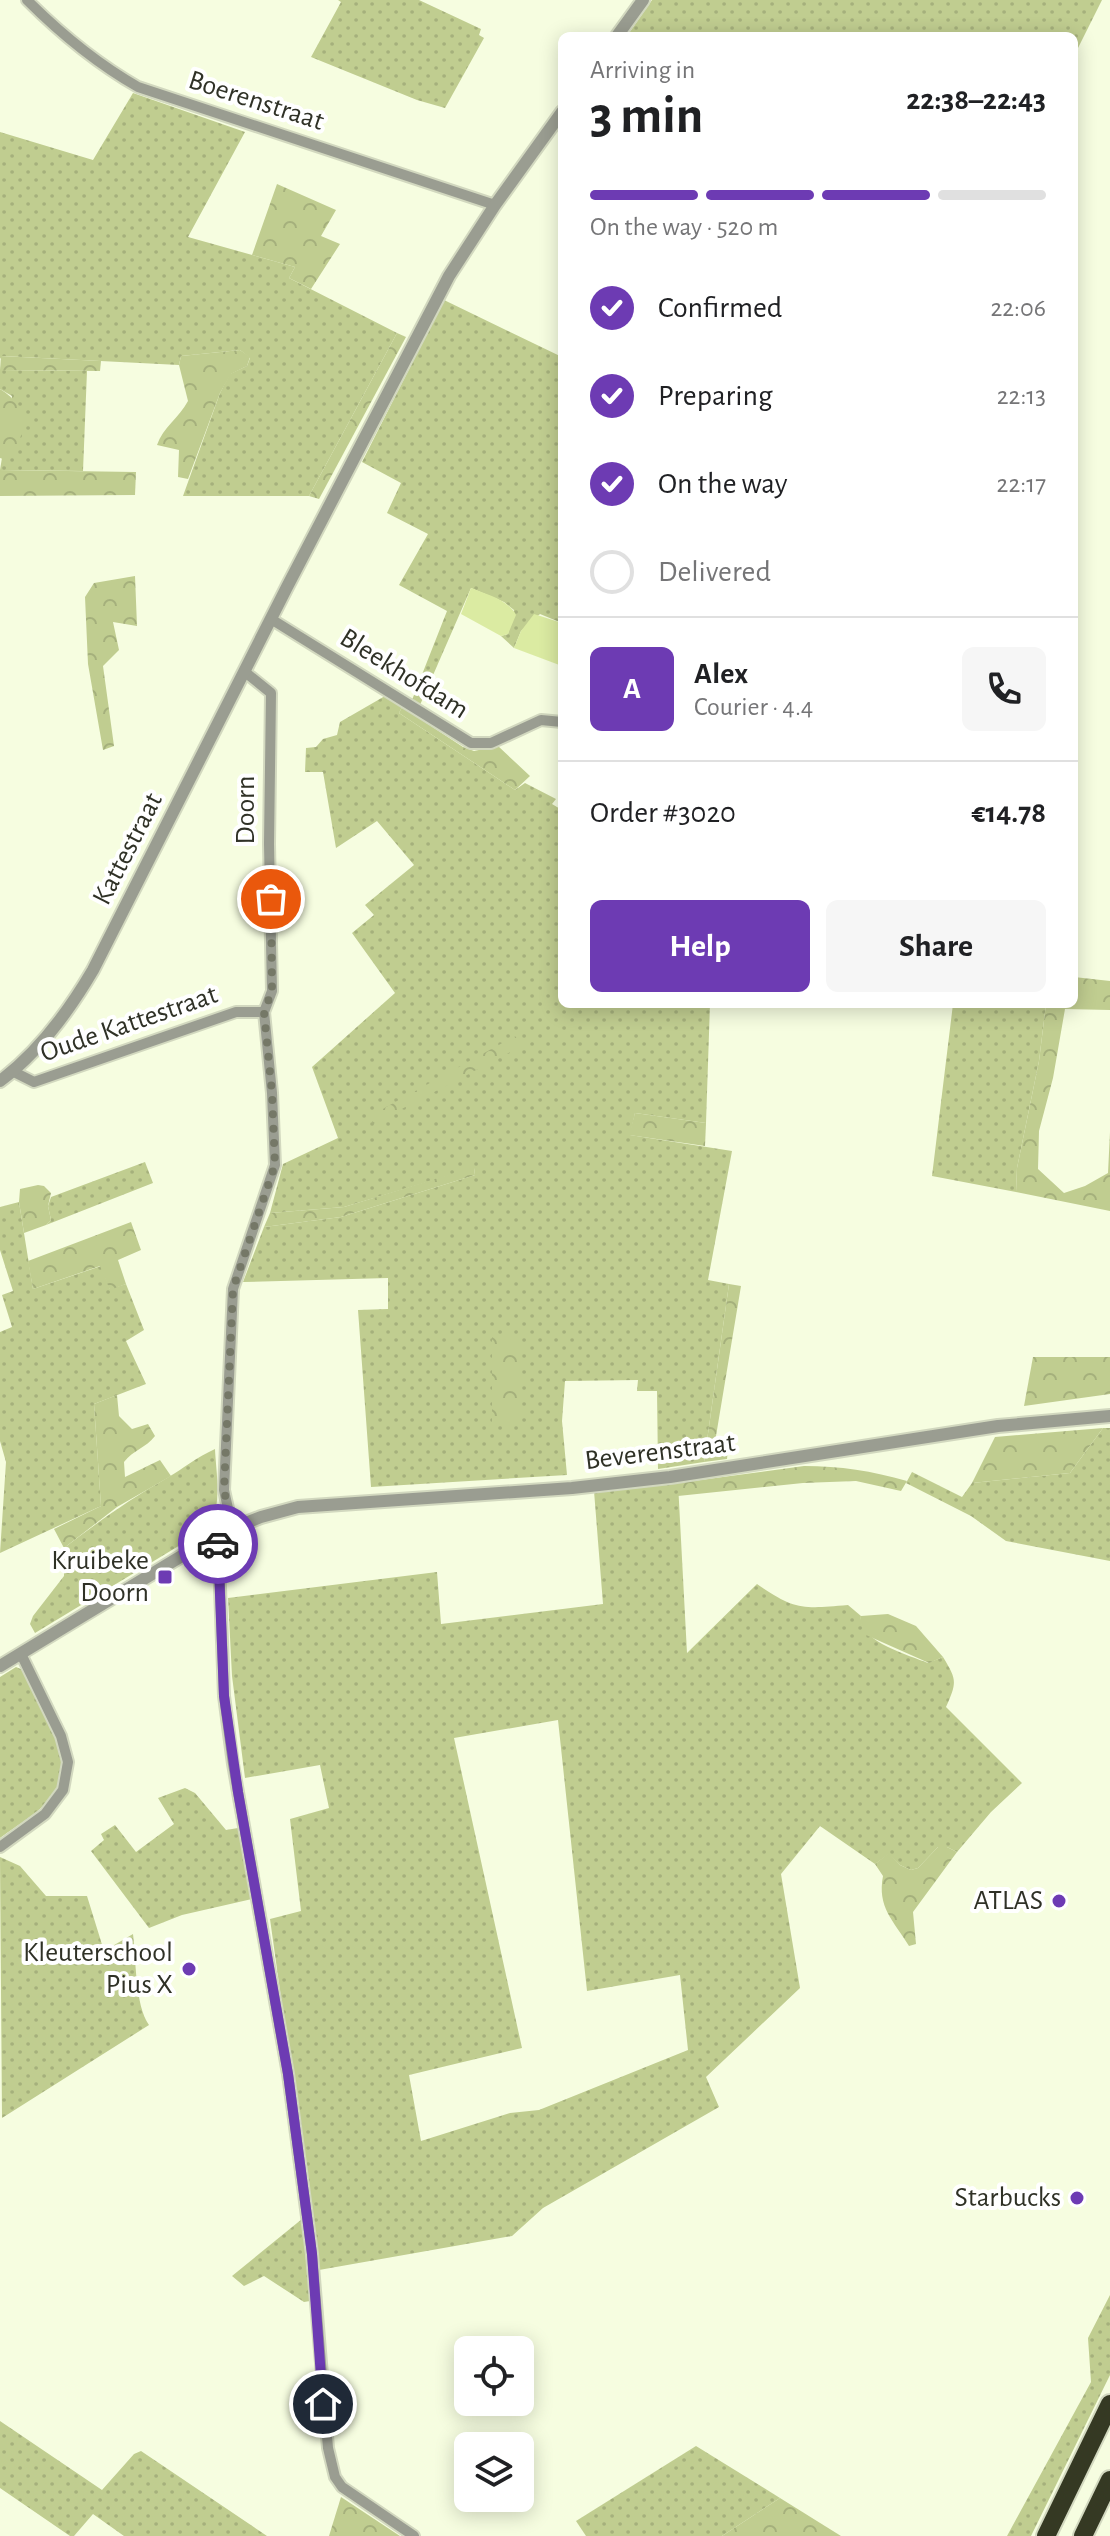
<!DOCTYPE html>
<meta charset="utf-8">
<style>
:root{--surface:#fff;--page:#f6f6f6;--text:#202124;--muted:#757577;--line:#e0e0e0;--accent:#6d3bb3}
body{margin:0;font-family:"Alegreya Sans",sans-serif;background:var(--page);color:var(--text);height:100vh;display:flex;flex-direction:column;font-size:30px;white-space:nowrap}
*{box-sizing:border-box;margin:0}
p{font-size:26px;color:var(--muted)}
.icon{flex:none;width:44px;height:44px;fill:none;stroke:currentColor;stroke-width:2;stroke-linecap:round;stroke-linejoin:round}
.map{position:relative;flex:1;overflow:hidden}
.panel{position:absolute;left:558px;top:32px;width:520px;height:976px;display:flex;flex-direction:column;background:var(--surface);border-radius:12px;box-shadow:0 4px 20px #0003}
.panel>*{flex:none}
.tools{position:absolute;left:454px;top:2336px;display:grid;gap:16px}
.tools a{display:grid;place-items:center;width:80px;height:80px;border-radius:12px;background:var(--surface);box-shadow:0 4px 20px #0003;font-size:40px}
.pin{position:absolute;display:grid;place-items:center;width:68px;height:68px;color:#fff;margin:-34px;border:4px solid #fff;border-radius:50%;box-shadow:0 2px 8px #0007}
.courier{position:absolute;display:grid;place-items:center;width:80px;height:80px;margin:-40px;border:6px solid #6d3bb3;border-radius:50%;background:#fff;color:#222;box-shadow:0 2px 10px #0007}
.overview em{font-style:normal;font-weight:600}
.overview div{display:flex;flex-direction:column-reverse}
.overview{display:flex;align-items:center;justify-content:space-between;height:136px;padding:0 32px}
h1{font-size:52px;font-weight:600;line-height:60px}
.bar{display:grid;grid-template-columns:repeat(4,1fr);gap:12px 8px;align-content:center;height:96px;padding:0 32px}
.bar i{height:10px;border-radius:6px;background:var(--line)}
.bar .on{background:var(--accent)}
.bar p{grid-column:span 4}
.line{display:flex;align-items:center;gap:20px;padding:0 32px;border-top:2px solid var(--line)}
.line div{flex:1}
.round{display:grid;place-items:center;flex:none;width:84px;height:84px;border-radius:12px;background:var(--page)}
ol{padding:0 32px;list-style:none}
li{display:flex;align-items:center;gap:24px;height:88px}
li p{margin-inline-start:auto}
li .icon{padding:8px;border-radius:50%;background:var(--accent);color:#fff;stroke-width:4}
li:last-child{color:var(--muted)}
li i{width:44px;height:44px;border:4px solid var(--line);border-radius:50%}
.cta{display:flex;gap:16px;margin-top:auto;padding:16px 32px}
.cta a{flex:1;height:92px;border-radius:12px;background:var(--accent);color:#fff;font-size:32px;font-weight:600;line-height:92px;text-align:center}
.cta a+a{background:var(--page);color:var(--text)}
.map>svg:first-child{display:block}
.grass{fill:url(#grass-dots);fill-rule:evenodd}
.forest{fill:url(#forest-crowns)}
.water{fill:#dbeba2}
.lines{fill:none;stroke-linecap:round;stroke-linejoin:round}
.minor-casing{stroke:#d2d8bf;stroke-width:14}
.tertiary-casing{stroke:#d2d8bf;stroke-width:16}
.motorway-casing{stroke:#d2d8bf;stroke-width:22}
.minor{stroke:#9a9d91;stroke-width:10}
.tertiary{stroke:#9a9d91;stroke-width:12}
.motorway{stroke:#353923;stroke-width:18}
.done{stroke:#757867;stroke-width:8;stroke-dasharray:0 14.4}
.route{stroke:#6d3bb3;stroke-width:10}
.poi-dot{fill:#6d3bb3;stroke:#fff;stroke-width:3}
.labels{text-anchor:middle;dominant-baseline:central;stroke-width:8;stroke-linejoin:round;paint-order:stroke}
.street-label{font-size:28px;fill:#2f3126;stroke:#fff}
.poi-label{font-size:28px;fill:#2f3126;stroke:#fff;text-anchor:end}
</style>
<div class="map">
<svg width="1110" height="2536" viewBox="0 0 1110 2536">
<defs>
<pattern id="grass-dots" width="8" height="8" patternUnits="userSpaceOnUse" patternTransform="scale(2)"><rect width="8" height="8" fill="#c0cd90"/><path d="M2 2h.1M6 6h.1" fill="none" stroke="#a5b07c" stroke-width="1.8" stroke-linecap="round"/></pattern>
<pattern id="forest-crowns" width="20" height="18" patternUnits="userSpaceOnUse" patternTransform="scale(2)"><rect width="20" height="18" fill="#c0cd90"/><path d="M2 6a3 3 0 1 1 6 0M12 15a3 3 0 1 1 6 0" fill="none" stroke="#a5b07c"/></pattern>
</defs>
<rect width="100%" height="100%" fill="#f6fde0"/>
<g class="grass">
<path d="M338,0H419L481,29L479,35L484,38L445,108L417,100L311,57L341,2Z"/>
<path d="M652,0H1102L1074,56V36H627Z"/>
<path d="M133,93L245,132L188,237L295,267L289,278L397,333L309,496H183L220,393L230,374L247,366L250,358L240,350L181,356L179,365L2,356L0,359V132L93,160Z"/>
<path d="M444,300L562,357V623L540,614L521,631L514,648L501,636L508,634L514,610L504,602L471,588L420,705L412,700L447,611L399,585L428,534L387,513L401,483L362,462Z"/>
<path d="M0,370L87,371L83,471L0,470L12,396L0,389Z"/>
<path d="M385,696L402,707L399,713L515,790L525,783L556,799L552,804L562,810V1004H710L706,1123L635,1113L630,1135L732,1151L708,1280L729,1284L704,1462L658,1469L657,1391H637L638,1380L565,1381L562,1421L567,1475L371,1487L358,1310L388,1309V1278L243,1282L264,1227L341,1217L475,1175L474,1168L344,1207L270,1213L283,1164L338,1138L312,1067L395,993L352,933L374,915L365,905L414,865L377,821L336,848L323,772H305L306,748L316,747L323,739L337,735L340,722Z"/>
<path d="M953,1004H1046L1039,1061L1017,1168L1016,1192L932,1176Z"/>
<path d="M145,1162L153,1183L46,1225L51,1220L48,1206L51,1197Z"/>
<path d="M19,1202L33,1289L101,1266L110,1289L126,1284L144,1330L126,1341L146,1384L94,1404L101,1506L0,1553L6,1462L0,1441V1332L12,1327L2,1295L13,1291L0,1250V1207Z"/>
<path d="M1103,1428H1110V1561L1006,1541L971,1516L906,1483L912,1472L962,1497L972,1483L1070,1473Z"/>
<path d="M215,1449C216,1474 224,1511 205,1530L35,1633L30,1624L33,1616L64,1576V1548C98,1522 130,1499 167,1478C184,1468 197,1457 215,1449Z"/>
<path d="M678,1483L687,1653L757,1584C795,1610 802,1609 848,1605L861,1616C857,1641 909,1655 928,1663L943,1657C957,1680 957,1682 946,1707L1022,1783L991,1812L957,1852L947,1847H938L918,1868L911,1870L900,1865L889,1854L875,1864L820,1826L781,1874L800,1988L706,2077L719,2107L543,2208L512,2236L319,2270L270,1919L301,1911L290,1819L329,1808L320,1765L245,1778L232,1676L228,1598L437,1572L441,1624L603,1604L594,1491ZM558,1720L587,1991L680,1975L688,2050L539,2110L510,2113L421,2141L409,2075L522,2048L454,1738Z"/>
<path d="M16,1667L23,1670C34,1694 70,1753 62,1779C54,1805 20,1823 0,1838V1677Z"/>
<path d="M185,1788L195,1793L226,1830L238,1828L252,1899L182,1915L149,1928L91,1851L104,1840L101,1834L115,1825L136,1852L174,1824L158,1798Z"/>
<path d="M0,1857L20,1866L46,1896H87L104,1951L133,1934C136,1958 135,2006 149,2025L2,2118Z"/>
<path d="M302,2219L310,2301L304,2302L264,2276L244,2286L232,2276Z"/>
<path d="M1110,2295V2375L1031,2536H1007L1091,2382L1088,2338Z"/>
<path d="M0,2421L102,2490L134,2454L141,2451L267,2536H124L93,2514L74,2536H70L0,2488Z"/>
<path d="M696,2446L780,2498L722,2536H586L576,2521Z"/>
</g>
<g class="forest">
<path d="M277,184L336,210L321,236L340,244L311,289L289,278L295,267L252,255Z"/>
<path d="M397,333L406,337L319,499L309,496Z"/>
<path d="M240,350L250,357L247,366L231,374L220,393L188,479L178,477L179,450L157,445C163,427 179,418 188,401L179,365L181,356Z"/>
<path d="M1,356L101,361L100,371L0,370Z"/>
<path d="M0,389C30,407 30,439 3,459L0,458Z"/>
<path d="M0,470L136,472L135,495L0,496Z"/>
<path d="M135,576L137,626L113,622L119,650L103,666L114,746L103,750L88,664L85,597L94,583Z"/>
<path d="M402,707L463,747L474,751L498,746L530,776L515,790L399,713Z"/>
<path d="M1074,977L1110,981V1010L1065,1009L1053,1078L1039,1131L1038,1169L1064,1193L1085,1186L1108,1173L1110,1132V1211L1016,1192L1017,1168L1039,1061L1046,1004H1074Z"/>
<path d="M515,1036L522,1046L373,1124L370,1116Z"/>
<path d="M635,1113L706,1123L705,1146L629,1135Z"/>
<path d="M474,1167L475,1175L341,1217L264,1227L270,1213L344,1207Z"/>
<path d="M38,1185L44,1186L51,1193L48,1206L51,1220L46,1225L24,1233L19,1202L20,1189Z"/>
<path d="M131,1222L141,1250L118,1260L126,1284L110,1290L100,1266L33,1289L28,1261Z"/>
<path d="M729,1284L741,1286L714,1448L728,1449L727,1459L704,1462Z"/>
<rect x="492" y="1337" width="29" height="89"/>
<path d="M1033,1357H1110V1394L1024,1406Z"/>
<path d="M117,1395L119,1416L132,1429L148,1424L155,1436C146,1448 133,1450 124,1462L125,1477L160,1460L171,1476L117,1507L64,1548L54,1529L101,1506L94,1404Z"/>
<path d="M1103,1428L1070,1473L972,1483L995,1437Z"/>
<path d="M804,1466C840,1466 872,1471 907,1481L901,1491L856,1481L803,1483L678,1496V1483Z"/>
<path d="M888,1614L916,1626L943,1657L929,1663L866,1635L860,1622L861,1616Z"/>
<path d="M938,1847H947L957,1852L913,1912L916,1944L909,1946C893,1920 877,1907 883,1876L875,1864L889,1853L900,1865L911,1870L918,1868Z"/>
<path d="M341,2497L400,2536H329Z"/>
<path d="M780,2498L841,2536H722Z"/>
</g>
<g class="water">
<path d="M471,588C486,594 509,600 516,615L508,634L501,636L461,614Z"/>
<path d="M534,614L562,623V666L514,648L521,631Z"/>
</g>
<g class="lines">
<g class="minor-casing">
<g id="minor">
<path d="M27,0C61,34 96,63 138,87L495,205"/>
<path d="M271,619L471,743H491L541,720L562,722"/>
<path d="M12,1071L34,1082L236,1012H264"/>
<path d="M232,1527L224,1490L233,1289L275,1165L272,1093L264,1012L272,991L269,844L271,693L245,672"/>
<path d="M218,1534L224,1696L233,1764L288,2074L312,2254L328,2448L335,2477L342,2487L414,2536"/>
<path d="M0,1847L45,1814L63,1790L68,1762L61,1736L21,1654"/>
</g>
</g>
<g class="tertiary-casing">
<g id="tertiary">
<path d="M617,36L643,0"/>
<path d="M0,1081C39,1052 69,1011 93,970L287,587L449,276L495,205L562,112"/>
<path d="M0,1666L218,1534L261,1517L298,1507L572,1488L670,1477L998,1426L1110,1416"/>
</g>
</g>
<g class="motorway-casing">
<g id="motorway">
<path d="M1046,2536L1110,2404"/>
<path d="M1083,2536L1110,2480"/>
</g>
</g>
<use href="#minor" class="minor"/>
<use href="#tertiary" class="tertiary"/>
<use href="#motorway" class="motorway"/>
</g>
<g class="lines">
<path class="done" d="M218,1544V1534L232,1527L224,1490L233,1289L275,1165L272,1093L264,1012L272,991L271,899"/>
<path class="route" d="M218,1544L224,1696L238,1792L288,2074L312,2254L323,2404"/>
</g>
<g class="poi-dot">
<rect x="157" y="1569" width="16" height="16" rx="4"/>
<circle cx="1059" cy="1901" r="8"/>
<circle cx="189" cy="1969" r="8"/>
<circle cx="1077" cy="2198" r="8"/>
</g>
<g class="labels">
<g class="street-label">
<text transform="translate(256 101) rotate(18)">Boerenstraat</text>
<text transform="translate(404 674) rotate(32)">Bleekhofdam</text>
<text transform="translate(246 810) rotate(-90)">Doorn</text>
<text transform="translate(128 849) rotate(-63)">Kattestraat</text>
<text transform="translate(129 1024) rotate(-19)">Oude Kattestraat</text>
<text transform="translate(660 1452) rotate(-7)">Beverenstraat</text>
</g>
<g class="poi-label">
<text x="149" y="1561">Kruibeke<tspan x="149" dy="32">Doorn</tspan></text>
<text x="1043" y="1901">ATLAS</text>
<text x="173" y="1953">Kleuterschool<tspan x="173" dy="32">Pius X</tspan></text>
<text x="1061" y="2198">Starbucks</text>
</g>
</g>
</svg>
<div class="tools">
<a><svg class="icon" aria-label="locate" viewBox="0 0 24 24"><circle cx="12" cy="12" r="6"/><path d="M12 2v4M12 18v4M2 12h4M18 12h4"/></svg></a>
<a><svg class="icon" aria-label="layers" viewBox="0 0 24 24"><path d="M12 4l9 5-9 5-9-5zM3 14l9 5 9-5"/></svg></a>
</div>
<div class="pin" style="left:271px;top:899px;background:#ea580c"><svg class="icon" aria-label="bag" viewBox="0 0 24 24"><path d="M5 8h14l-1 12H6zM9 8a3 3 0 0 1 6 0"/></svg></div>
<div class="pin" style="left:323px;top:2404px;background:#1f2937"><svg class="icon" aria-label="home" viewBox="0 0 24 24"><path d="M3 11l9-7 9 7M6 9v11h12V9"/></svg></div>
<div class="courier" style="left:218px;top:1544px"><svg class="icon" aria-label="car" viewBox="0 0 24 24"><path d="M5 17H2v-5l4-1 3-4h7l3 4 3 1v5h-3M9 17h6M6 11h13"/><circle cx="7" cy="17" r="2"/><circle cx="17" cy="17" r="2"/></svg></div>
<section class="panel">
<div class="overview"><div><h1>3 min</h1><p>Arriving in</p></div><em>22:38–22:43</em></div>
<div class="bar"><i class="on"></i><i class="on"></i><i class="on"></i><i></i><p>On the way · 520 m</p></div>
<ol>
<li><svg class="icon" aria-label="check" viewBox="0 0 24 24"><path d="M5 12l5 5 9-10"/></svg>Confirmed<p>22:06</p></li>
<li><svg class="icon" aria-label="check" viewBox="0 0 24 24"><path d="M5 12l5 5 9-10"/></svg>Preparing<p>22:13</p></li>
<li><svg class="icon" aria-label="check" viewBox="0 0 24 24"><path d="M5 12l5 5 9-10"/></svg>On the way<p>22:17</p></li>
<li><i></i>Delivered</li>
</ol>
<div class="line" style="height:144px"><b class="round" style="background:var(--accent);color:#fff">A</b><div><b>Alex</b><p>Courier · 4.4</p></div><a class="round"><svg class="icon" aria-label="phone" viewBox="0 0 24 24"><path d="M5 4h4l2 5-3 2q2 4 5 5l2-3 5 2v4C11 20 4 13 5 4z"/></svg></a></div>
<div class="line" style="height:104px"><div>Order #3020</div><b>€14.78</b></div>
<div class="cta"><a>Help</a><a>Share</a></div>
</section>
</div>
